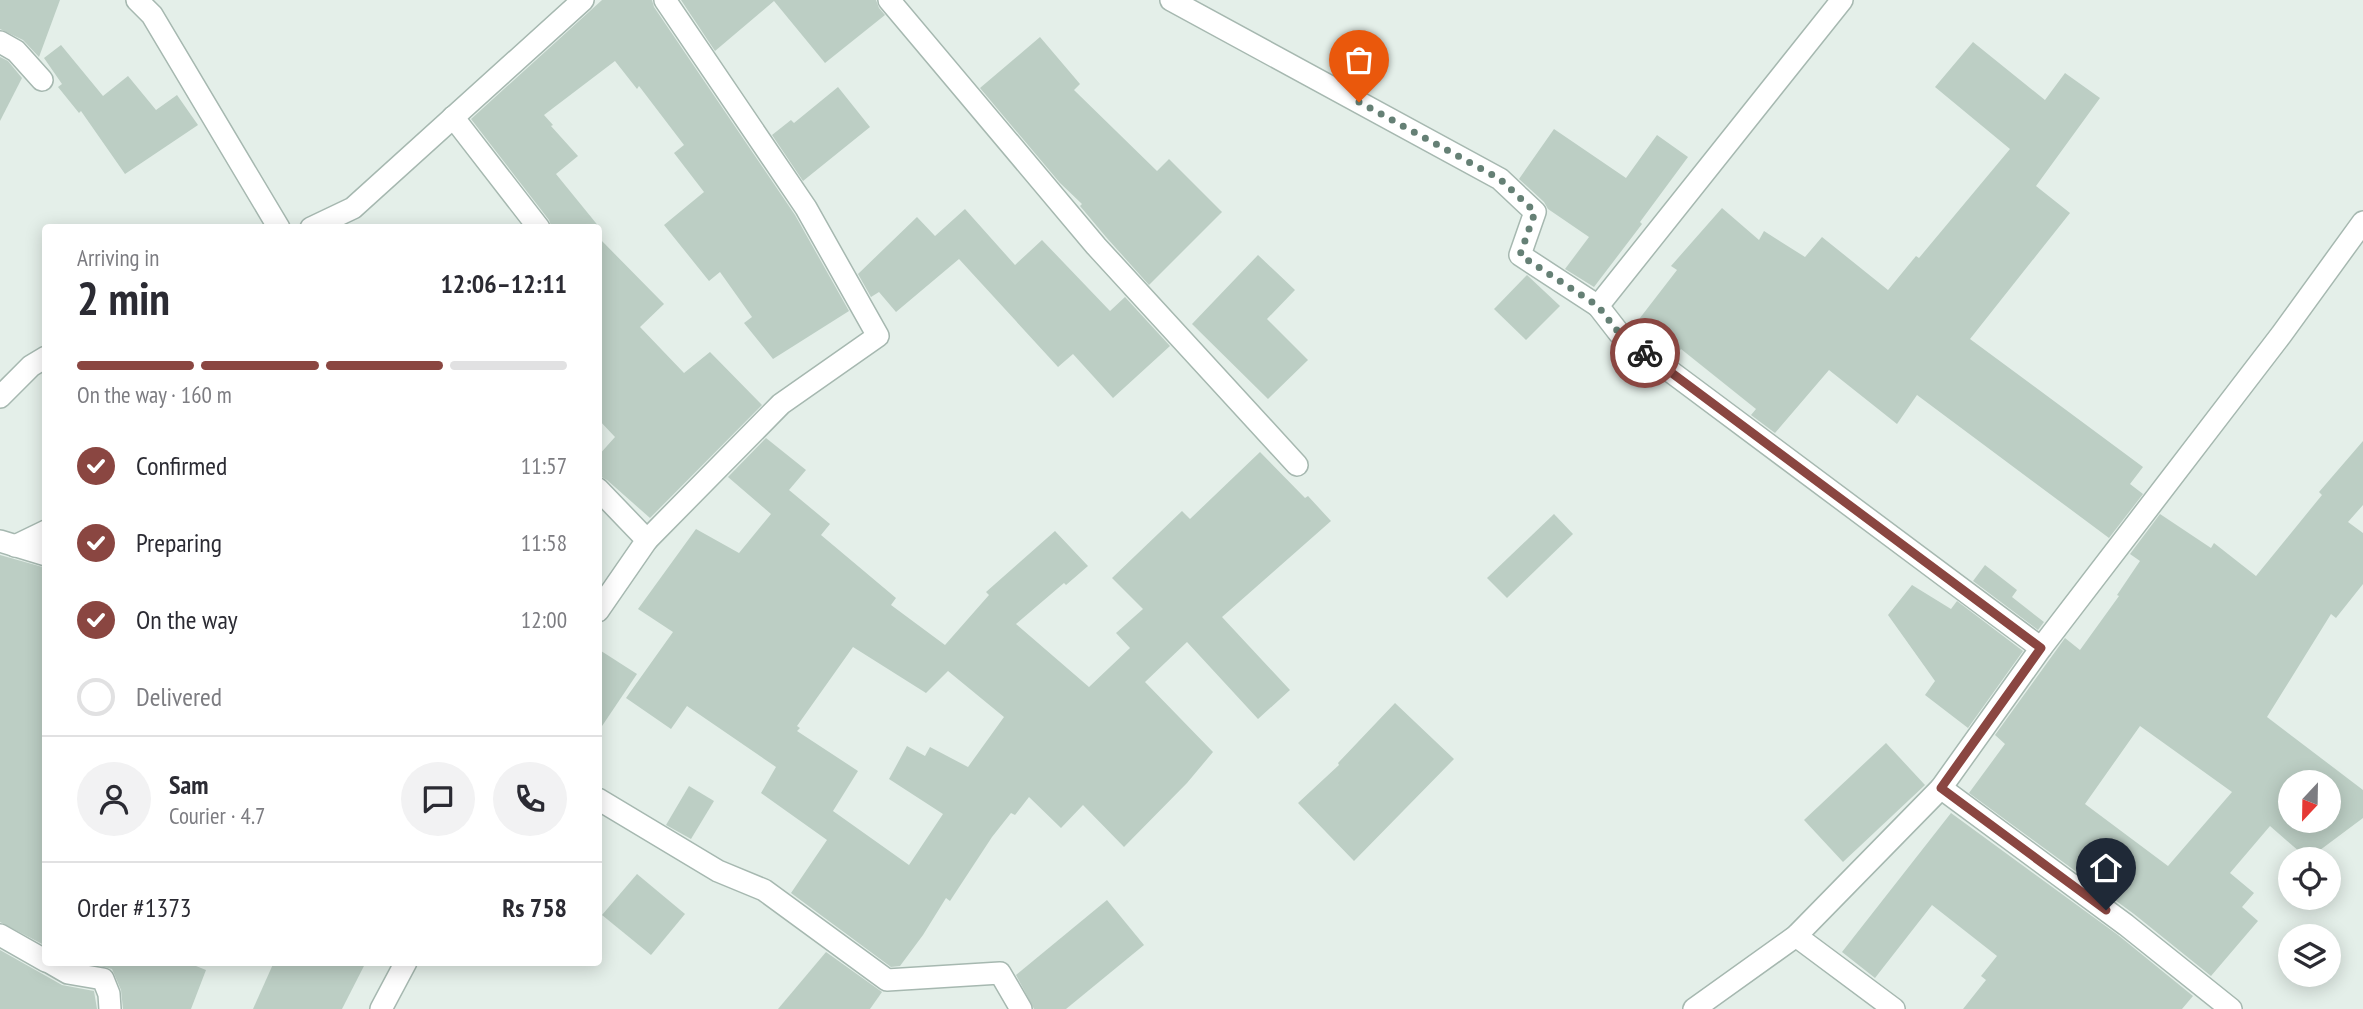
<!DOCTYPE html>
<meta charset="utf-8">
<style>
:root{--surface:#fff;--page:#f2f2f3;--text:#2b2b33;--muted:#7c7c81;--line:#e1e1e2;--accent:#8a4641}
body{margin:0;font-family:"PT Sans Narrow",sans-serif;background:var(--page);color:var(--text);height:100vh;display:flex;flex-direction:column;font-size:26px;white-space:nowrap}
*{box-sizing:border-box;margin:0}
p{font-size:23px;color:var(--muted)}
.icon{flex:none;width:38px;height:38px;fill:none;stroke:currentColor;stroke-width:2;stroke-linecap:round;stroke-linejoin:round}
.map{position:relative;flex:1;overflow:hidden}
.side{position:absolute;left:42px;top:224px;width:560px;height:742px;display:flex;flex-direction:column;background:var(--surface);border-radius:7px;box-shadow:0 4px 18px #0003}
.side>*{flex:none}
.needle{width:46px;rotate:202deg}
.fabs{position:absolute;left:2278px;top:770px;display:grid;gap:14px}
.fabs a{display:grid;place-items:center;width:63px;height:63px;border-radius:50%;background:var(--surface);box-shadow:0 4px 18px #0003;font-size:35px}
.pin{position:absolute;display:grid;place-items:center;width:60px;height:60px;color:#fff;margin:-72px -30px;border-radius:50% 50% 50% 0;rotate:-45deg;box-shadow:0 0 7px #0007}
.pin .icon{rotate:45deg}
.courier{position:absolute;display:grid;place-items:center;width:70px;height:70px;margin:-35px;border:5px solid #8a4641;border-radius:50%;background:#fff;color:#222;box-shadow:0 2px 9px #0007}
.headline em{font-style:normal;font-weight:800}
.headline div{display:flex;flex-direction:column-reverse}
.headline{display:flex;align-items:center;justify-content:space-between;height:119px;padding:0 35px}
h1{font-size:46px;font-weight:800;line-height:52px}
.bar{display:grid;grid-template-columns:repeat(4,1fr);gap:10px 7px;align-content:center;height:84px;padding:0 35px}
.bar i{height:9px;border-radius:5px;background:var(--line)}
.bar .active{background:var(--accent)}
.bar p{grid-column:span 4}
.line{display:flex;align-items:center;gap:18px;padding:0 35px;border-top:2px solid var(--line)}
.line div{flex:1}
.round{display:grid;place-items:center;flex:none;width:74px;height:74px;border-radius:37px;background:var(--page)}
ol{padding:0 35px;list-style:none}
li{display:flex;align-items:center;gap:21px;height:77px}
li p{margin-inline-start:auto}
li .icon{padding:7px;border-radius:50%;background:var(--accent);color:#fff;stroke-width:4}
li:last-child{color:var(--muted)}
li i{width:38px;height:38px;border:4px solid var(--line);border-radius:50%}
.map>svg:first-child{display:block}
.building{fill:#bccec4;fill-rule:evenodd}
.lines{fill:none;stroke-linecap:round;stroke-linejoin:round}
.minor-casing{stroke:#a6b8b0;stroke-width:24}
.minor{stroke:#fff;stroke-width:21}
.done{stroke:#658075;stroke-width:7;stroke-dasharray:0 12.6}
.route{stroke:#8a4641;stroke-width:9}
</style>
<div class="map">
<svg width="2363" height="1009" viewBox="0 0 2363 1009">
<rect width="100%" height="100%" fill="#e4efe9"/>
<g class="building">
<path d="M0,0H60L39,57L23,40L0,29Z"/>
<path d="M602,0H652L654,7L795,215L849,311L773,359L744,323L752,317L720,272L709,281L664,225L704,192L674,153L684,145L639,86L637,89L615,61L544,115L553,125L551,126L578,156L556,174L600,228H552L549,220L471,119Z"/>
<path d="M681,0H876L879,8L885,15L825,63L774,1L715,51Z"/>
<path d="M1040,37L1080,84L1074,90L1157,171L1169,159L1222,212L1149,285L1106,237L1080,206L1082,204L1060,183L980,88Z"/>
<path d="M1973,42L2045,100L2065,73L2100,98L2036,186L2070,213L1970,339L2143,467L2130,484L2143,494L2109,538L1917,395L1897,424L1829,370L1775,433L1751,415L1756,409L1681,349L1674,358L1633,327L1677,270L1671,266L1722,208L1759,240L1764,231L1805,257L1822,237L1888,290L1916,256L1919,258L2010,149L1935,87Z"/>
<path d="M61,45L103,96L128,76L156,110L177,95L198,125L125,174L81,111L79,113L58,87L62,84L44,58Z"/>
<path d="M0,57L8,61L22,78L0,121Z"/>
<path d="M838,87L870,127L803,181L772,135L791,120L794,123Z"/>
<path d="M1554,129L1626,178L1657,135L1688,157L1640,222L1642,224L1594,287L1565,269L1589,237L1548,209L1544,202L1519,179Z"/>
<path d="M965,209L1015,265L1042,240L1110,311L1125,297L1170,346L1113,398L1073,354L1058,367L959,259L896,312L879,292L871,297L858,274L917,217L935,236Z"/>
<path d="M598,237L664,304L640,327L684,373L710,352L762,405L650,518L607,480L598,475V456L615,437L598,419Z"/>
<path d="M1258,255L1295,290L1267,319L1308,360L1268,399L1192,324Z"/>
<path d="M1527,275L1560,306L1526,340L1494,309Z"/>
<path d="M766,438L806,470L789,490L830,524L821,535L896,598L891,605L945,645L989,595L986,592L1055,531L1088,566L1066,585L1064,583L1016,624L1089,687L1130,648L1116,633L1143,609L1112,578L1182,511L1190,519L1260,452L1305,498L1308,496L1331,521L1222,617L1290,690L1258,719L1187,642L1145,682L1213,752L1187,783L1124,847L1083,805L1061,828L1029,797L1015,815L1011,813L992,837L950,901L946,898L923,935L900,966L891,967L791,893L827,840L761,793L776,767L687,706L671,729L626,698L673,632L638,609L696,529L739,553L771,514L728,477ZM853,647L926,693L948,671L1004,717L968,767L930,747L925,756L907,746L889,779L943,814L909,865L833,811L858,771L797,731L800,728L797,726Z"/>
<path d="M2363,441V505L2348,522L2363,533V584L2336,618L2331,614L2267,717L2363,790V818L2308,859L2270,826L2230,873L2254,893L2242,907L2258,921L2211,976L2134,914L1969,793L2005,744L1995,735L2052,656L2065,638L2080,650L2119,596L2117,595L2140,561L2130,554L2160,514L2211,548L2214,543L2256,576L2322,495L2319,492ZM2140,726L2232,792L2168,866L2085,804ZM2291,782H2329V821H2291Z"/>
<path d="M1554,514L1573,534L1507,598L1487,578Z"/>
<path d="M0,555L46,568V946L0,922Z"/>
<path d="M1985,565L2017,590L2012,597L2044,622L2038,630L1973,581Z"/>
<path d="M1912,585L1951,609L1957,601L2023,651L1968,728L1925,695L1935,681L1888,615Z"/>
<path d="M598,649L637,674L598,732Z"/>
<path d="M1395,703L1454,759L1354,861L1298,803L1339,765L1338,763Z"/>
<path d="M1886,743L1925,785L1843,862L1804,820Z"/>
<path d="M689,786L714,801L691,839L666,825Z"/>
<path d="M1951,813L2118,935L2193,996L2182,1009H1963L1986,980L1981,976L1997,956L1932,905L1875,978L1842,952Z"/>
<path d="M637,874L685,914L651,955L602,915Z"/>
<path d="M1107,900L1144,945L1066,1009H1034L1016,975Z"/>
<path d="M0,950L62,985L94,991L97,1009H0Z"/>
<path d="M826,952L882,992L870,1009H778Z"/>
<path d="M84,962H186L206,970L191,1009H123L121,990L112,969Z"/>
<path d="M274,962H366L342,1009H253Z"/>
</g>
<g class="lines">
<g class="minor-casing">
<g id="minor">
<path d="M137,0L152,15L279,228"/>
<path d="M889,0L1096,246L1297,465"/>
<path d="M1171,0L1500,179L1535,212L1520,255L1598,306"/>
<path d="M1842,0L1598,306L1619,333L2041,648"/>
<path d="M0,42L16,51L42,80"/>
<path d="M453,117L539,228"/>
<path d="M311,228L353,208L583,0"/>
<path d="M0,397L31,366L46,357"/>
<path d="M598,489L647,540L598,611"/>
<path d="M647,540L781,404L878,336L806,208L665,0"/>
<path d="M0,541L46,555"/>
<path d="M15,546L46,531"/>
<path d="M1941,788L2126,925L2231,1009"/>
<path d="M598,799L718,871L764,890L887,980L1000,973L1021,1009"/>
<path d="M0,935L46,961"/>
<path d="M1796,936L1894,1009"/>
<path d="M49,962L68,973L103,979L109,994L110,1009"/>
<path d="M381,1009L406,962"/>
<path d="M1694,1009L1796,936L1941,788L2041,648L2281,335L2363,222"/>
</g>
</g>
<use href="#minor" class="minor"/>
</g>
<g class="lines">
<path class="done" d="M1359,102L1500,179L1535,212L1520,255L1598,306L1619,333L1645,353"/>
<path class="route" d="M1645,353L2041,648L1941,788L2106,910"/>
</g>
</svg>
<div class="fabs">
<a><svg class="needle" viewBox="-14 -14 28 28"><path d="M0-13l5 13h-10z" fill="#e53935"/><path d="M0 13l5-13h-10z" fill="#7c7c81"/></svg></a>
<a><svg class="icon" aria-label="locate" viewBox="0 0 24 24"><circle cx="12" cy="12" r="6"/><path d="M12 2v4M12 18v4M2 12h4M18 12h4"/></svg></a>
<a><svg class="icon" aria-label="layers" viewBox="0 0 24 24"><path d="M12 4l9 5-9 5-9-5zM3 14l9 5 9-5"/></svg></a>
</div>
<div class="pin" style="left:1359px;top:102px;background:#ea580c"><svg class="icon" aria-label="bag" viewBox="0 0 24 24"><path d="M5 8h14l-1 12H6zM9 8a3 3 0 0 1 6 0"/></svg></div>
<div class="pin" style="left:2106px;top:910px;background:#1f2937"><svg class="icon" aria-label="home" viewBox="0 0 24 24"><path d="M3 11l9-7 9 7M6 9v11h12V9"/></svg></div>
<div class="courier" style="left:1645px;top:353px"><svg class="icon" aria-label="bike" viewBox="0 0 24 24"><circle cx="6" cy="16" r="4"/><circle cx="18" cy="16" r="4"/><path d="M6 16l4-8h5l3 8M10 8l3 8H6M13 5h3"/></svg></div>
<section class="side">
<div class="headline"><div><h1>2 min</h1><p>Arriving in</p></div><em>12:06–12:11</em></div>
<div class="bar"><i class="active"></i><i class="active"></i><i class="active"></i><i></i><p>On the way · 160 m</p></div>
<ol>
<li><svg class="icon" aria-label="check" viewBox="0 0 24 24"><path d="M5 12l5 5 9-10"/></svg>Confirmed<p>11:57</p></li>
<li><svg class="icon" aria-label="check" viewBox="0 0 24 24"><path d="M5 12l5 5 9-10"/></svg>Preparing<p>11:58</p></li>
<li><svg class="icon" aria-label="check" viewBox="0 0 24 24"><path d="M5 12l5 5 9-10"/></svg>On the way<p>12:00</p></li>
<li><i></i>Delivered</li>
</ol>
<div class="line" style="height:126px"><a class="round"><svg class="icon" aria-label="person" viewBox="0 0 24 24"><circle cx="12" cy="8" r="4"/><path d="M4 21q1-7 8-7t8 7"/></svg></a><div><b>Sam</b><p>Courier · 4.7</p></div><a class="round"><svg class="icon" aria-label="chat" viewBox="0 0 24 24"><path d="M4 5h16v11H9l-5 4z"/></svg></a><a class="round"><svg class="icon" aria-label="phone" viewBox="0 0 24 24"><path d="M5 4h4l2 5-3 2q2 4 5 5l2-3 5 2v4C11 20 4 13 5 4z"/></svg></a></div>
<div class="line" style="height:91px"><div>Order #1373</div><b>Rs 758</b></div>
</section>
</div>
